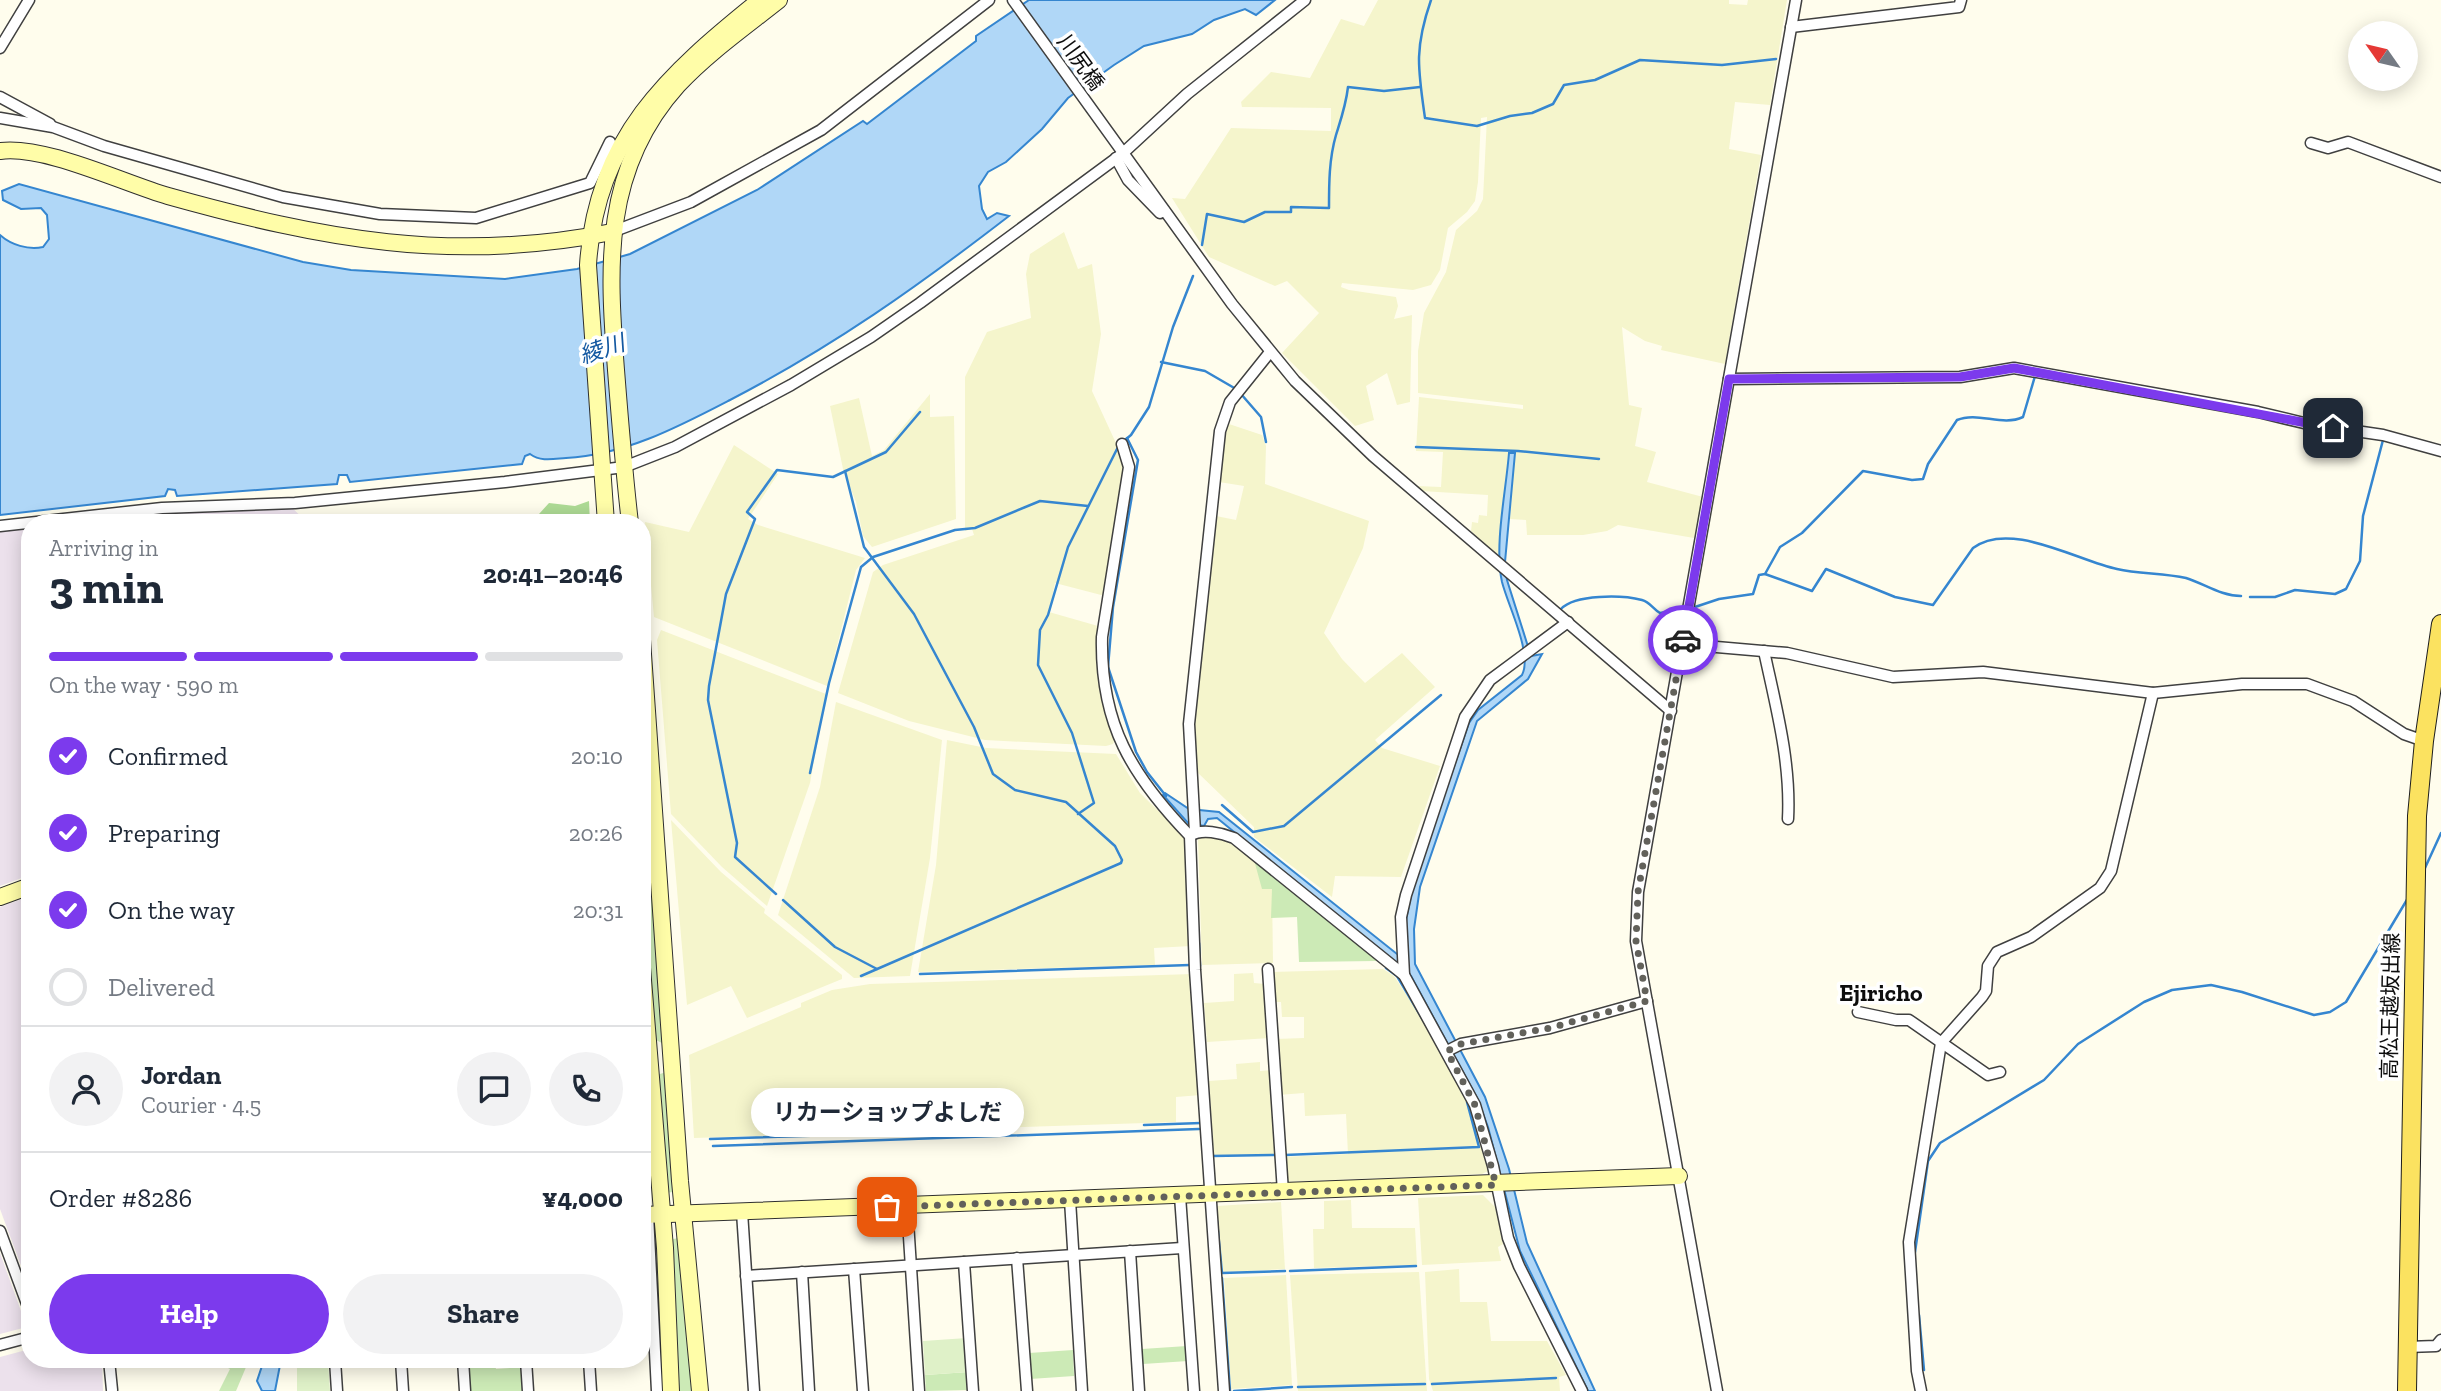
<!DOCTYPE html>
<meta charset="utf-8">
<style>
:root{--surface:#fff;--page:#f2f2f3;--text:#1f2937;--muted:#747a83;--line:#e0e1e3;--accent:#7c3aed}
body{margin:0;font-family:"Zilla Slab","Noto Sans JP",serif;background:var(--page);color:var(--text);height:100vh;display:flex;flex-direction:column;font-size:26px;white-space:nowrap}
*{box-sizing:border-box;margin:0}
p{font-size:23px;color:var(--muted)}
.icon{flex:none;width:38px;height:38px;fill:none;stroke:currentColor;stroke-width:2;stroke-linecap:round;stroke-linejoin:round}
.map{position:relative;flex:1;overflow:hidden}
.panel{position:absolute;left:21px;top:514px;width:630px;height:854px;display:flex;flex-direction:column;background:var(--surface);border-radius:28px;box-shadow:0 4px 18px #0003}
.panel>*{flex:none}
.needle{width:46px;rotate:304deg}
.fabs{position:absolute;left:2348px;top:21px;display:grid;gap:14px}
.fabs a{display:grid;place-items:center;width:70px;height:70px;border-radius:50%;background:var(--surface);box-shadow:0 4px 18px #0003;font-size:35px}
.pin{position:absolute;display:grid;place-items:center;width:60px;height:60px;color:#fff;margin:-30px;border-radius:14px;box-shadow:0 4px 10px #0006}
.courier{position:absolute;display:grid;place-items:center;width:70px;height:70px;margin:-35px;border:5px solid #7c3aed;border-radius:50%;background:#fff;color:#222;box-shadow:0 2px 9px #0007}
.bubble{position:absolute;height:49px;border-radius:24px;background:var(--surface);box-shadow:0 4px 18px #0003;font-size:23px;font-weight:700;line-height:49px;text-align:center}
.summary em{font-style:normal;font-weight:700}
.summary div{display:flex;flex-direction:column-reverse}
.summary{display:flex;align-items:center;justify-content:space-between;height:119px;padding:0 28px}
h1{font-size:46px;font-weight:700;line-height:52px}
.bar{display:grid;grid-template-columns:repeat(4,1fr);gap:10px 7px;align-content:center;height:84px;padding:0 28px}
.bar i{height:9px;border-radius:5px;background:var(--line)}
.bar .current{background:var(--accent)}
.bar p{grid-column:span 4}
.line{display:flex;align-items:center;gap:18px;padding:0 28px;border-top:2px solid var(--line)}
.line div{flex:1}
.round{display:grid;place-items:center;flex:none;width:74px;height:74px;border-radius:37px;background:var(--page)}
ol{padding:0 28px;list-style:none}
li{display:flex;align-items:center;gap:21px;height:77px}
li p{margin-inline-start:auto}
li .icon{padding:7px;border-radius:50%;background:var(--accent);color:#fff;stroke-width:4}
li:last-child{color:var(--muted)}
li i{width:38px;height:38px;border:4px solid var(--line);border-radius:50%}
.cta{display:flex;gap:14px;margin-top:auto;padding:14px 28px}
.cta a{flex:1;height:80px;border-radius:42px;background:var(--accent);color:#fff;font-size:28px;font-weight:700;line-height:80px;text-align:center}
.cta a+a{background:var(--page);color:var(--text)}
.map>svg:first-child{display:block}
.industrial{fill:#ece1ec}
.farmland{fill:#f5f5cc}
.green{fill:#cceab6}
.forest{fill:#aedb95}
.pitch{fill:#dff1c8}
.water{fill:#b0d7f7;stroke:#3586d0;stroke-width:2}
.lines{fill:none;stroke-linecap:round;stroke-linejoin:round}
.stream{stroke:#3586d0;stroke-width:2.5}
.street-casing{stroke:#404040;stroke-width:13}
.secondary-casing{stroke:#2f2f2f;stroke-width:18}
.primary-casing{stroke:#1e1e1e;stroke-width:20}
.street{stroke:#fff;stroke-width:10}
.secondary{stroke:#fffda8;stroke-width:16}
.primary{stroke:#fbe260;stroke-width:18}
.done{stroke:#62615b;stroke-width:7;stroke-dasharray:0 12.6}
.route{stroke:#7c3aed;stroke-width:9}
.labels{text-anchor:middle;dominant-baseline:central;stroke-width:7;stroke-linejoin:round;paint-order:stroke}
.street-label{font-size:21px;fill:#0d0d0d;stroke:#fff}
.water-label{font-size:23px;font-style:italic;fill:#1358a1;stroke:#fff}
.quarter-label{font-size:24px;font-weight:bold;fill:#0d0d0d;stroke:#fff}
</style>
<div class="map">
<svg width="2441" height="1391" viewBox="0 0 2441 1391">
<rect width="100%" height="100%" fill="#fffded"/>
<g class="industrial">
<path d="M288,504L308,523H66L181,512Z"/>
<path d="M30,527V875L0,886V531Z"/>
<path d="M30,896V1290L0,1209V907Z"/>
<path d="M0,1253L25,1322L23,1328L0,1334Z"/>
<path d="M30,1349V1360H102L103,1391H0V1357Z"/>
</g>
<g class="farmland">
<path d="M1378,0H1729V4L1747,5L1748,0H1787L1770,105L1735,102L1729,149L1761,155L1725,364L1661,350L1662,346L1645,341L1622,327L1629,405L1642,408L1635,446L1656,452L1647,482L1703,497L1694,538L1618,525L1607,531L1583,535H1527L1526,520L1510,519L1515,454L1510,453L1499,557L1471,531L1472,522L1478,523L1479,515L1487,516L1488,495L1421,491L1417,486L1441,487L1443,452L1416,451L1419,397L1523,409V405L1418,393V351L1424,313L1446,272L1456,230L1477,211L1483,199L1487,117L1481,118L1478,182L1475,201L1467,212L1448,228L1440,270L1431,285L1413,290L1342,283L1341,287L1349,290L1396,297L1398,306L1394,319L1412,315L1410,402L1397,405L1387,373L1366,386L1374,420L1355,426L1282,353L1319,313L1287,281L1275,286L1209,257L1172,198L1185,199L1231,128L1331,131V108L1242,107L1241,102L1271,72L1310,78L1341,19L1364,26Z"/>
<path d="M1064,232L1078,269L1092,264L1101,334L1092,391L1121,454L1124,471L1105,596L1055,583L1049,612L1098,626L1097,672L1115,739L1113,744L1106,746L985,740L909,721L838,693L873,572L883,565L974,535L972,529L965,531V377L987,332L1031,318L1026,274L1030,254Z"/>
<path d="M930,394V417L954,416L956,519L872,547L863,536L856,502L843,469L830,406L859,398L872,456L884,450Z"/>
<path d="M1226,423L1262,435L1266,446L1265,484L1369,521L1363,548L1324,633L1342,659L1365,683L1402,653L1435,687L1375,740L1382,748L1440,766L1401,877L1335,876L1332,897L1254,837V827L1195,770L1192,721L1216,516L1236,520L1244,486L1219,482Z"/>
<path d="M734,445L778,474L748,519L758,525L865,558L856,570L827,686L654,617L645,522L689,532Z"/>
<path d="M661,630L826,694L810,783L767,906L722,867L671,814L657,640Z"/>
<path d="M836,702L942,740L930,858L910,976L854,978L778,915L820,787Z"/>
<path d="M947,740L986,748L1116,754L1140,793L1187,839L1191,946L1154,948L1155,965L918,972L936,865Z"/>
<path d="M671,820L721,872L765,909L764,913L842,975V979L747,1018L731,986L687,1005Z"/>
<path d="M1221,837L1254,860L1272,888L1273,963L1202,965L1198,838Z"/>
<path d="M1383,969L1394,976L1456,1070L1471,1104L1488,1171L1482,1174L1284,1182L1283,1157L1348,1154L1346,1114L1305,1116L1304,1093L1278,1095L1275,1039L1304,1038V1017H1282L1281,1002H1274L1271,972Z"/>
<path d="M1253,973L1254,983L1265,984L1270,1038L1207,1042L1204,1003L1234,1001V974Z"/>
<path d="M1193,974L1201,1095L1176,1097V1122L694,1138L689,1055L801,1007V1003L832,990L870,984Z"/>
<path d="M1260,1062V1071L1272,1070L1278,1154L1214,1156L1209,1081L1237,1079L1236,1064Z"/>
<path d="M1483,1195L1495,1207L1503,1244L1498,1247L1501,1261L1422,1265L1418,1198Z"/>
<path d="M1351,1200L1352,1228H1415L1417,1265L1314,1268L1313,1229H1324V1201Z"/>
<path d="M1281,1202L1285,1269L1223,1272L1217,1206Z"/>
<path d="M1459,1269L1460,1302H1487L1491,1341H1547L1566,1375L1559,1377L1560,1391H1433L1429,1379L1425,1272Z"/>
<path d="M1419,1272L1427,1391H1298L1290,1275Z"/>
<path d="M1286,1275L1292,1385L1231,1389L1224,1278Z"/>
</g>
<g class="green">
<path d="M647,821L664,1042L662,1043L654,1039L642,872V822Z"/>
<path d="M1254,860L1377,958L1376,961L1299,962L1297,917L1271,918L1272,889H1262Z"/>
<path d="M663,1073L666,1074L673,1185V1192L665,1193L657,1075Z"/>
<path d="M679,1238L694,1391H710H678L673,1239Z"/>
<path d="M1187,1346L1188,1361L1143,1364L1142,1349Z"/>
<path d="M1073,1350L1074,1376L1030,1379L1029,1353Z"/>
<path d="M217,1360H249L236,1391H219L230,1369L216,1362Z"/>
<path d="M467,1360H494L496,1369L521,1367L523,1391H469Z"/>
<path d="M968,1372L969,1390L926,1391L925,1375Z"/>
</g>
<path class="forest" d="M589,501L590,523H548L539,514L549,503L575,506Z"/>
<g class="pitch">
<path d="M967,1338L968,1372L925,1375L923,1341Z"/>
<path d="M297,1360H328L330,1391H297Z"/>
</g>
<g class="water">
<path d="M1029,0H1275L1256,15L1245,9L1214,20L1192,34L1144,46L1114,65L1068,98L1042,129L1006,162L988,172L979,186L982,209L987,219L997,213L1009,216C917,287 834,346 730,400C678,427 625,455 566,458C553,459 541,462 530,454L525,456L522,464L350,482L347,475H339L337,484L177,496L175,490L168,489L165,496L0,515V235C11,245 28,250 43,247L49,239L47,215L41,208L21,209L3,200L2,191L19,184L303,262L351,270L505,279L577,269L630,254L757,190L863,121L867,124L976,41V36Z"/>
<path d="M1509,453H1515L1505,562L1507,580L1531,656L1542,654L1528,679L1477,721L1420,887L1414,929L1415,964L1485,1097L1509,1169L1527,1243L1595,1391H1588L1520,1251L1488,1127L1477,1098L1411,976L1217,818L1208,819L1204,826L1188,823L1163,795L1165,793L1189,809L1219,812L1407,962L1406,920L1413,885L1469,723L1478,710L1522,675C1533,654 1508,606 1502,582C1494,546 1506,491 1509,453Z"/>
<path d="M273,1360H281L275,1391H262L257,1381L262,1366Z"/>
</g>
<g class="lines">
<g class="stream">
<path d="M1431,0C1414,49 1418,69 1425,118L1477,126L1510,116L1532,113L1553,104L1564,85L1595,80L1640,60L1722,65L1776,59"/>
<path d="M1202,245L1207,214L1244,222L1265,212H1291V207L1329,208C1329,184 1329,159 1336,135C1341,119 1346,105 1348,87L1384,91L1420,87"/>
<path d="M1161,362L1205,371L1236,389"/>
<path d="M1241,394L1261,417L1266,442"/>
<path d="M1127,438L1138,460L1113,607L1108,667L1136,752L1147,772L1166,796"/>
<path d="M1416,447L1518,451L1599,459"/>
<path d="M845,471L864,547L914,614L974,727L993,774L1015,790L1066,802L1115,846L1122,860L1121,863L861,976"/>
<path d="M1765,574L1812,591L1826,569L1895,597L1933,605L1973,548C2010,520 2078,561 2117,569C2139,574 2163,573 2186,578C2205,584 2221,596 2241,596"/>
<path d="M2250,597H2275L2295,590L2335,594L2346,589L2360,561L2363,516L2383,440"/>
<path d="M1692,608L1719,599L1753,594L1759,575L1765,574L1780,547L1802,533L1863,471L1912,480L1923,479L1928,464L1957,420C1978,411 2002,427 2023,417L2035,376"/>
<path d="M1561,609C1575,594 1622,595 1642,600C1650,602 1653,609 1660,613L1686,609"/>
<path d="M810,773L829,683L861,567L873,557L955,530L975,528L1040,501L1088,506"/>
<path d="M1222,805L1253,832L1284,826L1441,695"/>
<path d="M1078,814L1094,803L1072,733L1038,665L1040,630L1048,615L1068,547L1119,445L1131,435L1149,407L1173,327L1193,276"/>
<path d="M2425,868L2441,833"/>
<path d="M776,894L735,857L737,843L708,700L709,686L726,594L755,519L747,512L777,470L833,477L886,452L920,412"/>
<path d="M783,900L835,947L877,969"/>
<path d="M1199,943L1200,966"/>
<path d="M1386,968L1397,976L1426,1025"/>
<path d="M920,974L1190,965"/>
<path d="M1144,1125L1201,1123"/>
<path d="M710,1139L901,1133"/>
<path d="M713,1146L1199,1129"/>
<path d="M1285,1155L1479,1147L1467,1102"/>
<path d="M1212,1156L1278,1155"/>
<path d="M1217,1221L1222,1273L1285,1271"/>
<path d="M1915,1252L1928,1161L1940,1143L2044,1080L2078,1044L2144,1002L2172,990L2211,985L2242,992L2314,1015L2330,1012L2346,1002L2408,898"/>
<path d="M1290,1271L1416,1266"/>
<path d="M1222,1278L1230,1391"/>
<path d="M1919,1315L1924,1370"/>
<path d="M1432,1384L1556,1378"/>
<path d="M1298,1387L1425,1384"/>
<path d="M1234,1391L1292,1387"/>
</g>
<g class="street-casing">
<g id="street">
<path d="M1013,0L1232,304L1295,381L1373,456L1671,711"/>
<path d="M1791,27L1959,7L1961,0"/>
<path d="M0,48L29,0"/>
<path d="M0,97L50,124"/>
<path d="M0,118L53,127L104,146L283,197L380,214L476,218L590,183L610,142"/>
<path d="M2311,143L2328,148L2348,142L2441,177"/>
<path d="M1116,158L1128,180L1160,213"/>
<path d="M612,232L691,202L821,130L989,0"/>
<path d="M1729,379L1960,377L2014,368L2258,412L2308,424L2383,435L2441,451"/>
<path d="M1122,444L1129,467L1102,637C1100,724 1132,776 1190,836L1195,970L1224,1391"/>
<path d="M0,526L162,508L295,503L505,482L624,467L675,447L791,385L871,337L920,303L1122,154L1187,94L1305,0"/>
<path d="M1682,644L1787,653L1893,677L1983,672L2153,693L2242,684H2307L2353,701L2404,734L2424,741"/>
<path d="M1764,651C1776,707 1791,762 1788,819"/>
<path d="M1195,832L1189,724L1220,431L1230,402L1270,352"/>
<path d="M1190,836C1201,828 1222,833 1234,838L1404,975L1475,1105L1493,1166L1508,1238L1519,1266L1582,1391"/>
<path d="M1268,969L1283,1192"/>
<path d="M1404,975L1401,917L1406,895L1465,717L1490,680L1568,622"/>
<path d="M1858,1012L1896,1020H1909L1988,1075L2000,1072"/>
<path d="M1447,1051L1461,1044L1550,1028L1647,1001"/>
<path d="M642,1153L655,1152"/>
<path d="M1180,1196L1194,1391"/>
<path d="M1070,1200L1082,1391"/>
<path d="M907,1206L919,1391"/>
<path d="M742,1212L754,1391"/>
<path d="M648,1215L657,1391"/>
<path d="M0,1231L30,1312"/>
<path d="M1130,1251L1139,1391"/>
<path d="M1017,1258L1027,1391"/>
<path d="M964,1262L973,1391"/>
<path d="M854,1269L863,1391"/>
<path d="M802,1272L809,1391"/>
<path d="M746,1276L1182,1248"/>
<path d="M0,1345L30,1337"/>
<path d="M2407,1347L2436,1346L2441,1340"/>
<path d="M109,1360L112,1390"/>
<path d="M335,1360L337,1391"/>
<path d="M401,1360L403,1391"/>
<path d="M463,1360L465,1391"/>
<path d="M526,1360L528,1391"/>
<path d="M589,1360L591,1391"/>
<path d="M1717,1391L1636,941L1638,892L1796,0"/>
<path d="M1921,1391L1917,1371L1909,1242L1941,1043L1982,997L1986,991L1988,966L1997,952L2031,937L2100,888L2111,871L2153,693"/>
</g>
</g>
<g class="secondary-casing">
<g id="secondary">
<path d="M0,151C45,145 123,183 168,196C322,239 452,264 612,232"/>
<path d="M606,523L588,265C596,138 668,74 760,0"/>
<path d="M630,523C624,472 620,421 616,370C608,266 602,169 678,85C708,53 745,27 779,0"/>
<path d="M642,640L680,1181L700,1391"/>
<path d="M0,897L30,886"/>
<path d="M642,968L665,1248L671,1391"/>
<path d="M642,1215L1679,1176"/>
</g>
</g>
<g class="primary-casing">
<path id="primary" d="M2407,1391L2417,816L2424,741L2441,624"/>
</g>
<use href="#street" class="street"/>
<use href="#secondary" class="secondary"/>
<use href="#primary" class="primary"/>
</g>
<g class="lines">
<path class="done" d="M887,1207L1496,1185L1475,1105L1447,1051L1461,1044L1550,1028L1647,1001L1636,941L1638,892L1683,640"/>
<path class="route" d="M1683,640L1729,379L1960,377L2014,368L2333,428"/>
</g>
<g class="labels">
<g class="street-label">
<text transform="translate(1081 62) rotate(54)">川尻橋</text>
<text transform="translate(2390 1006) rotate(-89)">高松王越坂出線</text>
</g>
<g class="water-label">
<text transform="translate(602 349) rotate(-18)">綾川</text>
</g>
<g class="quarter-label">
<text x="1881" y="992">Ejiricho</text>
</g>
</g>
</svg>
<div class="fabs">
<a><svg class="needle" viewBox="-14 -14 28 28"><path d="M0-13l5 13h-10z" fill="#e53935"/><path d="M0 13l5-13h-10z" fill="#747a83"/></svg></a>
</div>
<div class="pin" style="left:887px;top:1207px;background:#ea580c"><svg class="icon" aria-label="bag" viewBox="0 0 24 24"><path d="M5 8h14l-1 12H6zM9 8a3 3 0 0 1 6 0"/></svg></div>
<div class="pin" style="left:2333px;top:428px;background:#1f2937"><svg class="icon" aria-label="home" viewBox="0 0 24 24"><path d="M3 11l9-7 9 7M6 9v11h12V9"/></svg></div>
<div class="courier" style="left:1683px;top:640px"><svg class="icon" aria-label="car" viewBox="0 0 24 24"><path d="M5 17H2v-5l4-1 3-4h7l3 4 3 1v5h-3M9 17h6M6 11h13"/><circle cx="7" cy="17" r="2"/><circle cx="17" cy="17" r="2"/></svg></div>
<div class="bubble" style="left:751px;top:1088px;width:273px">リカーショップよしだ</div>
<section class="panel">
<div class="summary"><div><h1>3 min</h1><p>Arriving in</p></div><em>20:41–20:46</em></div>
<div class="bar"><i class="current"></i><i class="current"></i><i class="current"></i><i></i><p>On the way · 590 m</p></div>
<ol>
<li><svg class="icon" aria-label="check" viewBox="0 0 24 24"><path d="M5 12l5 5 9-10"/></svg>Confirmed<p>20:10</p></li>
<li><svg class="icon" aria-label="check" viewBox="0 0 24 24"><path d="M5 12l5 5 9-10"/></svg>Preparing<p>20:26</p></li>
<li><svg class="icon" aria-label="check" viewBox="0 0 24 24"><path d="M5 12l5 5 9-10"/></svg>On the way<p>20:31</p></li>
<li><i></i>Delivered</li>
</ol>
<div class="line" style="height:126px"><a class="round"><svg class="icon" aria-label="person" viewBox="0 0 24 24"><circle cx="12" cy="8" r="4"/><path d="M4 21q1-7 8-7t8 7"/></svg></a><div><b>Jordan</b><p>Courier · 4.5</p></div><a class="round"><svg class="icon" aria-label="chat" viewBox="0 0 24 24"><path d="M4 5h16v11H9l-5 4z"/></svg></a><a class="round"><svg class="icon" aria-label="phone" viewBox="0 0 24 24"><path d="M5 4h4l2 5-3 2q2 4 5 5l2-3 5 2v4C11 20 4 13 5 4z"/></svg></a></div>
<div class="line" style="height:91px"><div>Order #8286</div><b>¥4,000</b></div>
<div class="cta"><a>Help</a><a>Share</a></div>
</section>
</div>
